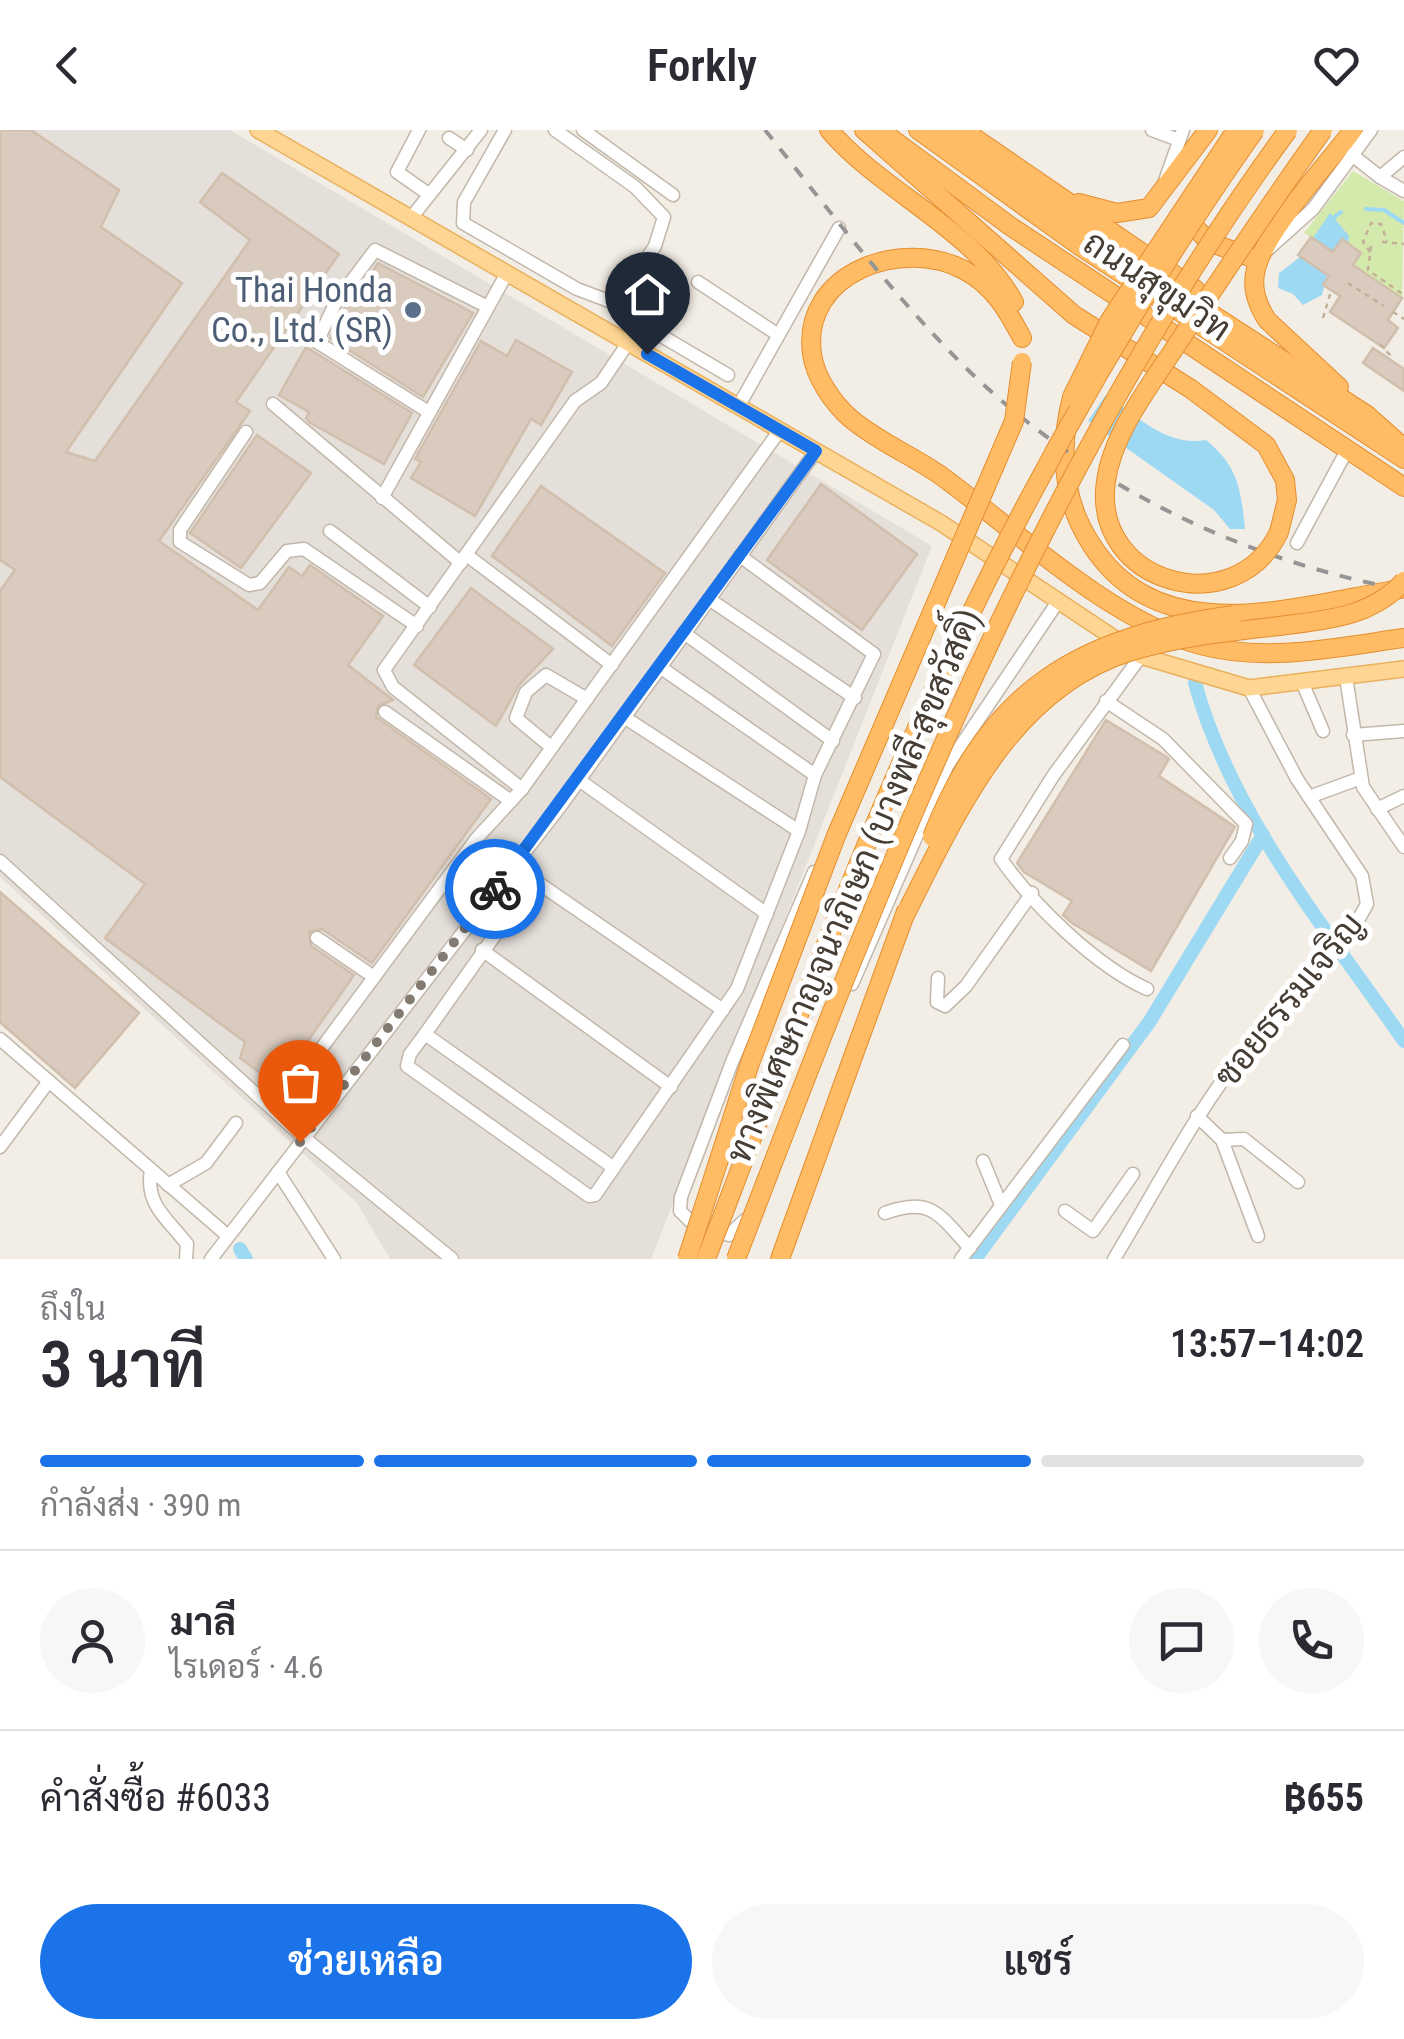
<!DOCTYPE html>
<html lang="th">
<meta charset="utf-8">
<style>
:root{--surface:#fff;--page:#f7f7f7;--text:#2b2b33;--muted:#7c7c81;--line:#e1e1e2;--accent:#1a73e8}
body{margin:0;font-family:"Roboto Condensed",Sarabun,sans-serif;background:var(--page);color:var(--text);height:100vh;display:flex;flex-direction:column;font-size:38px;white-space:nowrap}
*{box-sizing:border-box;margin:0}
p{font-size:32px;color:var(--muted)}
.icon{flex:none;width:55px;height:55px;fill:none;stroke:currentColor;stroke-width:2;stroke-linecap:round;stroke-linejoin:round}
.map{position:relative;height:1129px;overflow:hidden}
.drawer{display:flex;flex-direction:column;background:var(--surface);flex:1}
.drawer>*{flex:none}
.pin{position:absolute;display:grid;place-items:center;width:85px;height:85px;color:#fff;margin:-102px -42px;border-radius:50% 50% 50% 0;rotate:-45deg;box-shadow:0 0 10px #0007}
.pin .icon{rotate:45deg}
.courier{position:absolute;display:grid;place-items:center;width:100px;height:100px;margin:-50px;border:8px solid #1a73e8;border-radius:50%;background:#fff;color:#222;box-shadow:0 2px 12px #0007}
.head em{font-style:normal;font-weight:600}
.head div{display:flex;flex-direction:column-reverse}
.head{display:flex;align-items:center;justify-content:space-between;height:170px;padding:0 40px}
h1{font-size:65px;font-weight:600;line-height:75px}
.bar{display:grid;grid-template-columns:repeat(4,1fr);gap:15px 10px;align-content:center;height:120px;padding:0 40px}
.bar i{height:12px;border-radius:8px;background:var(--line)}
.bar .on{background:var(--accent)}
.bar p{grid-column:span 4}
.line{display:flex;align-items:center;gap:25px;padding:0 40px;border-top:2px solid var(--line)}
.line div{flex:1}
.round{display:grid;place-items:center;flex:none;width:105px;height:105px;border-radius:52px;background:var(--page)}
.primary-button{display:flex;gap:20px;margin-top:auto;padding:20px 40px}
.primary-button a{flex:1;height:115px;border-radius:60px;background:var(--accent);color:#fff;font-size:40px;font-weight:600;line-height:115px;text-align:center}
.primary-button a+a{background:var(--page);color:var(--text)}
header{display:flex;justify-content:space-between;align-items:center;height:130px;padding:0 40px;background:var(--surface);font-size:45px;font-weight:600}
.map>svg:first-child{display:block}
.industrial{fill:#e5dfda}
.green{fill:#d4eaac}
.water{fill:#9ed9f3}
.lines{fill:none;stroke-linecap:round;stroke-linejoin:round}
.stream{stroke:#9ed9f3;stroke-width:4}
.canal{stroke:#9ed9f3;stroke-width:14}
.building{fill:#d9cbbd;stroke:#d1bfad;stroke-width:2.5}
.minor-casing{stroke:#c2b7aa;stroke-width:15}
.major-casing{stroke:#e9b15e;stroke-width:18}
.highway-casing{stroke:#e48e2e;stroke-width:20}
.path{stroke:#c2af98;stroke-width:2.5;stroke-dasharray:5 5;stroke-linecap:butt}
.minor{stroke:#fff;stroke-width:12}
.major{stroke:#ffd593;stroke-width:15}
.highway{stroke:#ffbc65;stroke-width:18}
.rail{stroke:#959595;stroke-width:4;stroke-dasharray:12 12;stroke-linecap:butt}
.highway-bridge-casing{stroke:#e48e2e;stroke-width:20;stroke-linecap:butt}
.highway-bridge{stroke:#ffbc65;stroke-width:18}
.done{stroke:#837b72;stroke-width:10;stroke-dasharray:0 18}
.route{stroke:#1a73e8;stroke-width:12}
.service-dot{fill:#5c6f8a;stroke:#fff;stroke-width:4}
.labels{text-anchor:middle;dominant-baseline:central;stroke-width:10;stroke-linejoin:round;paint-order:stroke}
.street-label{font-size:35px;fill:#463d34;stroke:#fff}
.service-label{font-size:35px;fill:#4e5e75;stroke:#fff;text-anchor:end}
</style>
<header><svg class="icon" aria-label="back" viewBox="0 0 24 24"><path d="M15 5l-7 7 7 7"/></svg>Forkly<svg class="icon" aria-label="heart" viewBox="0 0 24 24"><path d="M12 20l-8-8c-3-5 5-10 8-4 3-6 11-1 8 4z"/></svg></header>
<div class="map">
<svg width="1404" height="1129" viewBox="0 0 1404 1129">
<rect width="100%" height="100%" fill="#f3eee5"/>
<path class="industrial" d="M0,0H230L932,416L651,1129H390L357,1073L0,747Z"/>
<path class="green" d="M1353,41L1404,71L1402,168L1353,135L1361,123L1348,114V106L1331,84L1313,109L1304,103Z"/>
<g class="water">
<path d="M1330,83L1349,106L1348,114L1333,122L1322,165L1303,175L1293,164L1278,158L1279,143L1300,127Z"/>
<path d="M1105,266C1139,285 1164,317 1206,310C1238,336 1241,359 1245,399H1230L1214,380L1088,291Z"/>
</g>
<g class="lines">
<g class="stream">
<path d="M1366,79L1384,80L1404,93"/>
<path d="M1333,88L1341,82"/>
</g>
<g class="canal">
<path d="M1195,553C1232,687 1326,798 1404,911"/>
<path d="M240,1119L246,1129"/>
<path d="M975,1129L1150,891L1263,705"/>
</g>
</g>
<g class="building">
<path d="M0,0H31L119,60L101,97L182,153L66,322L95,331L250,110L200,72L222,43L339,124L236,272L250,281L159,411L258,480L289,437L302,446L310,435L383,486L348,535L393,570L378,576L376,587L491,669L372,833L322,799L309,802L311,816L354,845L277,955L240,928L245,912L105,808L145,754L0,647V461L15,440L0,430Z"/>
<path d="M1311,107L1333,122L1342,109L1361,123L1353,135L1402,168L1388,190L1398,198L1384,218L1330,182L1340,166L1323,155L1329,146L1298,125Z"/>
<path d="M378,133L473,183L423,267L330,208L345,177L354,171Z"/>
<path d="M516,210L572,242L541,295L531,289L475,386L411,348L421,332L415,329L481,211L507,226Z"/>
<path d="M306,217L412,283L384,334L309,292L306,288L309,282L279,265Z"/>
<path d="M1373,218L1404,239V261L1363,233Z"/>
<path d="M257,305L311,343L241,438L190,403Z"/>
<path d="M821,354L917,424L862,500L767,430Z"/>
<path d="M541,356L665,443L612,516L492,426Z"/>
<path d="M471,458L553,519L519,555L496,596L414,535Z"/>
<path d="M1106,590L1165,626L1169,629L1159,646L1235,697L1151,841L1072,793L1063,785L1072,771L1024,742L1017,733Z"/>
<path d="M0,762L139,883L75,958L0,892Z"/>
</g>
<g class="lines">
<g class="minor-casing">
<g id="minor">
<path d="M419,0L397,42L427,63"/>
<path d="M505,0L464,72L463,93L577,159L617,174L655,116L664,87L635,57L555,0"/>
<path d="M583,0L673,65"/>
<path d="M1152,0L1179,10"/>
<path d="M449,8L467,20"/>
<path d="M1352,25L1380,47L1404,27"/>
<path d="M1380,47L1404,61"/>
<path d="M1165,51L1183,0"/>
<path d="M411,88L481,0"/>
<path d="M1265,122L1313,79L1371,0"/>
<path d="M698,152L777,204"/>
<path d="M631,188L728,245"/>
<path d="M273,274L461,433"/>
<path d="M738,277L839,98"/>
<path d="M427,281L317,212L336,172L375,120L488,177"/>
<path d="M246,302L180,400V412L249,455L260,453L287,421L304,419L417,496"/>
<path d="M382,368L507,143"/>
<path d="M330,401L430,477"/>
<path d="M1297,413L1346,322"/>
<path d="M468,426L612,535"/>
<path d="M709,469L855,568"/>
<path d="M684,503L833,611"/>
<path d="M1141,526L1053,646L1001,729C1033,775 1096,836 1147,859"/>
<path d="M660,537L815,645"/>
<path d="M1346,547L1363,657L1404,717"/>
<path d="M1302,552L1323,601"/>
<path d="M1106,571L1163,609L1246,694L1242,711L1230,728"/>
<path d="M385,582L511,671"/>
<path d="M624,587L799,701L815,645L874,524L740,426"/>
<path d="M1353,605L1404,601"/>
<path d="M551,617L516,588L526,562L546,545L587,569"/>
<path d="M579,650L767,784"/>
<path d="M522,659L393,557L384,540L575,271L601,253L628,213"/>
<path d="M1309,667L1361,648"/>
<path d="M1377,679L1404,666"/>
<path d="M0,731L303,1007L452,1129"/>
<path d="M317,808L374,847"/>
<path d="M482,820L671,957"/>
<path d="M938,848L937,872L945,876L966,856L1032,763"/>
<path d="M852,854L947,636L1059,470"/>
<path d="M425,904L534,750L723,880"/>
<path d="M0,909L228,1106"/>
<path d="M312,931L477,708L522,659L780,300"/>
<path d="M1197,986L1222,1010L1258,1106"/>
<path d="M1222,1010L1244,1009L1298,1052"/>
<path d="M0,1017L49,951"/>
<path d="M983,1031L1001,1075"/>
<path d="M614,1038L425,904L410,924L407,936L589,1066L595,1065L737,859L799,701"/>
<path d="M151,1040C145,1075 167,1088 187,1114L186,1129"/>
<path d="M278,1042L334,1129"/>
<path d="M168,1055L206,1033L236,993"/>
<path d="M1065,1081L1093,1101L1133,1044"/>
<path d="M885,1083C932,1066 939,1085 970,1118"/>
<path d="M745,1090L729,1105L697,1098L680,1081L681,1067L732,932L814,742"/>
<path d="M211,1129L562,674L816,321"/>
<path d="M961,1129L1123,915"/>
<path d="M1114,1129C1158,1056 1196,981 1249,915C1287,867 1339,829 1367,774L1362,746L1297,649L1249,558"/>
</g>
</g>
<g class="major-casing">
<path id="major" d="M258,0L941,393L1141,526L1249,558L1404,539"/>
</g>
<g class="highway-casing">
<g id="highway">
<path d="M829,0C883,63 973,98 1014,172"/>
<path d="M864,0L1074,185L1191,259L1266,315L1285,350L1287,370L1279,402"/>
<path d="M880,0L1010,96L1404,357"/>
<path d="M918,0L1081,117L1404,329"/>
<path d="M943,0L1113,120L1367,285L1404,318"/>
<path d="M963,0L1195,159"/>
<path d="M1079,73L1117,83L1149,78L1208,0"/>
<path d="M1187,81V89L1209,112L1250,127"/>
<path d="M1022,208C1008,181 993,155 964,140C903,107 801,142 812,224C815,247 833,273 850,288C877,311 911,325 940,345C1017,401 1108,489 1200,515C1266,533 1338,517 1404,508"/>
<path d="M1339,257L1267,190C1257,174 1251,158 1256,139C1265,101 1328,34 1353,0"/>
<path d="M1072,267C1059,318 1062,369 1091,414C1160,523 1295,476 1400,459"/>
<path d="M780,1129L854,924"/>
</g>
</g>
<g class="path">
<path d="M1382,112L1404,114"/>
<path d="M1371,116L1368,140L1404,165"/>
<path d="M1370,122L1363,112L1371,93L1381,94L1387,111"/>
<path d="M1348,153L1384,176"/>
<path d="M1393,182L1404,189"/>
<path d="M1323,188L1331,161"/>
<path d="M1380,214L1390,225L1389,229"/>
</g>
<use href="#minor" class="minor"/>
<use href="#major" class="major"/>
<use href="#highway" class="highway"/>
<path class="rail" d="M765,0C830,81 893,166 967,239C1086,355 1242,430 1404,460"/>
<g class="highway-bridge-casing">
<g id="highway-bridge">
<path d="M1072,267L1110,190L1236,0"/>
<path d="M1279,402C1235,494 1091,454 1106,351C1113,302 1150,256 1176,216C1224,143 1272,71 1323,0"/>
<path d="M932,707C991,557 1080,506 1234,485"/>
<path d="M904,787C956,685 1009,560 1129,522C1177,507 1228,502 1279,496C1324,490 1371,488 1404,451"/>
<path d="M854,924L907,779"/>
<path d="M687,1129L750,933L836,706L1014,291L1022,232"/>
<path d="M706,1129C774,952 838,773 916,600C1010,391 1123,187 1255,0"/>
<path d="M736,1129C886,738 1038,341 1288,0"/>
</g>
</g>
<use href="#highway-bridge" class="highway-bridge"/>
</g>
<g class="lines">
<path class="done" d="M300,1012L495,759"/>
<path class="route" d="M495,759L816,321L647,224"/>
</g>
<circle class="service-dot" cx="413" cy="180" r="10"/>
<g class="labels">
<g class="street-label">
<text transform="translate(1157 156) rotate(34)">ถนนสุขุมวิท</text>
<text transform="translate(854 756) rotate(-67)">ทางพิเศษกาญจนาภิเษก (บางพลี-สุขสวัสดิ์)</text>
<text transform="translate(1289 870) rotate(-51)">ซอยธรรมเจริญ</text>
</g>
<g class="service-label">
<text x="393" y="160">Thai Honda<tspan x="393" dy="40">Co., Ltd. (SR)</tspan></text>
</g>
</g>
</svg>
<div class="pin" style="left:300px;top:1012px;background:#ea580c"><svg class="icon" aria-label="bag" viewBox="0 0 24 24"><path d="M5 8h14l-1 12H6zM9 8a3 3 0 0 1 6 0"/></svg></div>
<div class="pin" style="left:647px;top:224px;background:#1f2937"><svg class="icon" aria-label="home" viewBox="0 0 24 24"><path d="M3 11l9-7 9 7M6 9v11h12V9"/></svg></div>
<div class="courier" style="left:495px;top:759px"><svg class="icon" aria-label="bike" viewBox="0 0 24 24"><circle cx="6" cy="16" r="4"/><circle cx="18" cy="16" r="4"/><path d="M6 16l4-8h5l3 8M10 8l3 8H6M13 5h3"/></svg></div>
</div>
<section class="drawer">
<div class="head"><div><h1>3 นาที</h1><p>ถึงใน</p></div><em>13:57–14:02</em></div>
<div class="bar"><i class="on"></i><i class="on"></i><i class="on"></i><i></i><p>กำลังส่ง · 390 m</p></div>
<div class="line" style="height:180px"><a class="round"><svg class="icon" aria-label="person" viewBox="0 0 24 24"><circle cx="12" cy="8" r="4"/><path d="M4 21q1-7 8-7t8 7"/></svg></a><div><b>มาลี</b><p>ไรเดอร์ · 4.6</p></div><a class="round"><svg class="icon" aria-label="chat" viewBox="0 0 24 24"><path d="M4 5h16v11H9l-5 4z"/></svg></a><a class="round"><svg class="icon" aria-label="phone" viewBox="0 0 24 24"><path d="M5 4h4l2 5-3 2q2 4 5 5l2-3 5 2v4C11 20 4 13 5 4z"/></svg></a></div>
<div class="line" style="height:130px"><div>คำสั่งซื้อ #6033</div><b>฿655</b></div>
<div class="primary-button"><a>ช่วยเหลือ</a><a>แชร์</a></div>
</section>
